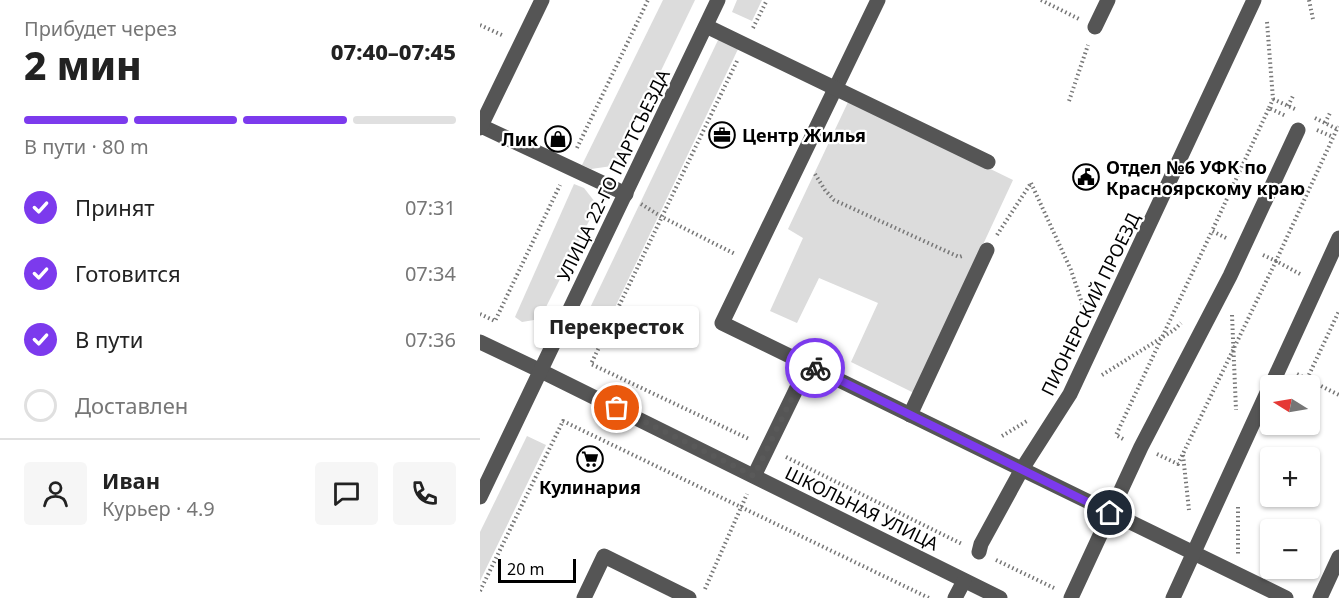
<!DOCTYPE html>
<html lang="ru">
<meta charset="utf-8">
<style>
:root{--surface:#fff;--page:#f6f6f6;--text:#222;--muted:#767676;--line:#e0e0e0;--accent:#7c3aed}
body{margin:0;font-family:"Noto Sans",sans-serif;background:var(--page);color:var(--text);height:100vh;display:flex;flex-direction:column;font-size:22px;white-space:nowrap}
*{box-sizing:border-box;margin:0}
p{font-size:20px;color:var(--muted)}
.icon{flex:none;width:33px;height:33px;fill:none;stroke:currentColor;stroke-width:2;stroke-linecap:round;stroke-linejoin:round}
.map{position:relative;flex:1;overflow:hidden}
.sheet{display:flex;flex-direction:column;background:var(--surface);width:480px}
.sheet>*{flex:none}
.needle{width:39px;rotate:281deg}
.controls{position:absolute;left:780px;top:375px;display:grid;gap:12px}
.controls a{display:grid;place-items:center;width:60px;height:60px;border-radius:6px;background:var(--surface);box-shadow:0 2px 4px #0004;font-size:30px}
.scale{position:absolute;left:18px;bottom:15px;width:78px;box-sizing:border-box;padding-left:6px;border:3px solid #000;border-top:0;font-size:16px;line-height:21px;white-space:nowrap;color:#000;-webkit-text-stroke:4px #fff;paint-order:stroke}
.pin{position:absolute;display:grid;place-items:center;width:51px;height:51px;color:#fff;margin:-26px;border:3px solid #fff;border-radius:50%;box-shadow:0 2px 6px #0007}
.courier{position:absolute;display:grid;place-items:center;width:60px;height:60px;margin:-30px;border:4px solid #7c3aed;border-radius:50%;background:#fff;color:#222;box-shadow:0 2px 8px #0007}
.bubble{position:absolute;height:42px;border-radius:6px;background:var(--surface);box-shadow:0 2px 4px #0004;font-size:20px;font-weight:800;line-height:42px;text-align:center}
.headline em{font-style:normal;font-weight:800}
.headline div{display:flex;flex-direction:column-reverse}
.headline{display:flex;align-items:center;justify-content:space-between;height:102px;padding:0 24px}
h1{font-size:39px;font-weight:800;line-height:45px}
.bar{display:grid;grid-template-columns:repeat(4,1fr);gap:9px 6px;align-content:center;height:72px;padding:0 24px}
.bar i{height:8px;border-radius:4px;background:var(--line)}
.bar .selected{background:var(--accent)}
.bar p{grid-column:span 4}
.line{display:flex;align-items:center;gap:15px;padding:0 24px;border-top:2px solid var(--line)}
.line div{flex:1}
.round{display:grid;place-items:center;flex:none;width:63px;height:63px;border-radius:6px;background:var(--page)}
ol{padding:0 24px;list-style:none}
li{display:flex;align-items:center;gap:18px;height:66px}
li p{margin-inline-start:auto}
li .icon{padding:6px;border-radius:50%;background:var(--accent);color:#fff;stroke-width:4}
li:last-child{color:var(--muted)}
li i{width:33px;height:33px;border:3px solid var(--line);border-radius:50%}
main{display:flex;flex:1;min-height:0}
.map>svg:first-child{display:block}
.green{fill:#dcdcdc}
.lines{fill:none;stroke-linecap:round;stroke-linejoin:round}
.path{stroke:#777;stroke-width:4;stroke-dasharray:1.5 3;stroke-linecap:butt}
.minor{stroke:#555;stroke-width:15}
.done{stroke:#595959;stroke-width:6;stroke-dasharray:0 10.8}
.route{stroke:#7c3aed;stroke-width:8}
.labels{text-anchor:middle;dominant-baseline:central;stroke-width:4.5;stroke-linejoin:round;paint-order:stroke}
.poi-label{font-size:18px;font-weight:bold;fill:#000;stroke:#fff;text-anchor:start}
.street-label{font-size:18px;fill:#000;stroke:#fff}
</style>
<main>
<section class="sheet">
<div class="headline"><div><h1>2 мин</h1><p>Прибудет через</p></div><em>07:40–07:45</em></div>
<div class="bar"><i class="selected"></i><i class="selected"></i><i class="selected"></i><i></i><p>В пути · 80 m</p></div>
<ol>
<li><svg class="icon" aria-label="check" viewBox="0 0 24 24"><path d="M5 12l5 5 9-10"/></svg>Принят<p>07:31</p></li>
<li><svg class="icon" aria-label="check" viewBox="0 0 24 24"><path d="M5 12l5 5 9-10"/></svg>Готовится<p>07:34</p></li>
<li><svg class="icon" aria-label="check" viewBox="0 0 24 24"><path d="M5 12l5 5 9-10"/></svg>В пути<p>07:36</p></li>
<li><i></i>Доставлен</li>
</ol>
<div class="line" style="height:108px"><a class="round"><svg class="icon" aria-label="person" viewBox="0 0 24 24"><circle cx="12" cy="8" r="4"/><path d="M4 21q1-7 8-7t8 7"/></svg></a><div><b>Иван</b><p>Курьер · 4.9</p></div><a class="round"><svg class="icon" aria-label="chat" viewBox="0 0 24 24"><path d="M4 5h16v11H9l-5 4z"/></svg></a><a class="round"><svg class="icon" aria-label="phone" viewBox="0 0 24 24"><path d="M5 4h4l2 5-3 2q2 4 5 5l2-3 5 2v4C11 20 4 13 5 4z"/></svg></a></div>
</section>
<div class="map">
<svg width="859" height="598" viewBox="0 0 859 598">
<rect width="100%" height="100%" fill="#fff"/>
<g class="green">
<path d="M183,0H215L137,162L132,166L111,169L102,165Z"/>
<path d="M257,0H282L272,21L252,12Z"/>
<path d="M239,38L259,47L118,343L98,333Z"/>
<path d="M369,100L533,180L434,393L371,362L398,303L339,278L317,323L290,311L323,238L308,229Z"/>
<path d="M94,184L104,188L115,202L113,213L60,319L42,322L35,317Z"/>
<path d="M47,436L66,445L0,581V532Z"/>
</g>
<g class="lines">
<g class="path">
<path d="M561,0L599,19"/>
<path d="M829,0L833,19"/>
<path d="M787,22L793,99L789,108"/>
<path d="M0,25L24,36"/>
<path d="M273,28L287,0"/>
<path d="M257,61L111,364L269,439"/>
<path d="M793,99L817,110"/>
<path d="M589,101L608,45"/>
<path d="M808,106L814,94"/>
<path d="M835,118L857,129"/>
<path d="M845,123L851,111"/>
<path d="M837,130L853,137"/>
<path d="M97,148L168,0"/>
<path d="M335,174L345,190L354,200L479,257L482,256"/>
<path d="M551,183L591,270L605,312"/>
<path d="M161,204L182,217L255,254"/>
<path d="M517,235L551,183"/>
<path d="M746,238L732,231L789,108L806,116"/>
<path d="M783,255L796,261L857,129L859,127"/>
<path d="M0,314L15,321L80,185"/>
<path d="M752,315L756,410"/>
<path d="M817,374L859,395"/>
<path d="M622,375L694,330L701,323"/>
<path d="M827,379L859,311"/>
<path d="M522,436L547,421"/>
<path d="M643,439L636,435L732,231"/>
<path d="M677,454L698,464L796,261L820,274"/>
<path d="M703,455L709,510"/>
<path d="M306,457L482,544"/>
<path d="M758,507V554"/>
<path d="M516,560L574,588"/>
<path d="M225,589L267,494"/>
<path d="M0,591L83,421L449,598"/>
</g>
<g class="minor">
<path d="M398,0L242,323L806,598"/>
<path d="M226,26L508,162"/>
<path d="M615,27L628,0"/>
<path d="M1,126L146,194"/>
<path d="M0,128L62,0"/>
<path d="M0,342L61,371L520,598"/>
<path d="M791,386L859,238"/>
<path d="M430,415L507,250"/>
<path d="M274,476L328,365"/>
<path d="M0,497L238,0"/>
<path d="M499,552L501,544L542,469L590,394L774,0"/>
<path d="M104,598L124,556L209,598"/>
<path d="M475,598L484,581"/>
<path d="M591,598L661,447L750,276L818,130"/>
<path d="M693,598L790,386"/>
<path d="M840,598L859,557"/>
</g>
</g>
<g class="lines">
<path class="done" d="M137,408L274,476L328,365L335,368"/>
<path class="route" d="M335,368L630,513"/>
</g>
<defs>
<g id="office-ring" transform="scale(1.35)"><circle r="9.5" fill="#fff" stroke="#000" stroke-width="1.5"/><path d="M-6-3h4V-5.5h4V-3h4V5H-6ZM-1-4.5V-3h2v-1.5ZM-6 0V1H6V0Z" fill="#000"/></g>
<g id="shop-ring" transform="scale(1.35)"><circle r="9.5" fill="#fff" stroke="#000" stroke-width="1.5"/><path d="M-5-2.5h2.3a2.7 3.5 0 0 1 5.4 0H5L5.5 6h-11ZM-1.5-2.5h3a1.5 2.3 0 0 0-3 0Z" fill="#000"/></g>
<g id="civic-ring" transform="scale(1.35)"><circle r="9.5" fill="#fff" stroke="#000" stroke-width="1.5"/><path d="M-.6-6.5H3V-4.5H.6V-3L4-1V1h2V6H-6V1h2V-1L-.6-3ZM-1.2 2.5V6h2.4V2.5Z" fill="#000"/></g>
<g id="supermarket-ring" transform="scale(1.35)"><circle r="9.5" fill="#fff" stroke="#000" stroke-width="1.5"/><path d="M-6-5.5h2.5l.6 2H6L4.5 2H-2.5L-4.4-4H-6ZM-1.5 3.2a1.3 1.3 0 1 0 .1 0ZM3 3.2a1.3 1.3 0 1 0 .1 0Z" fill="#000"/></g>
</defs>
<g fill-rule="evenodd">
<use href="#office-ring" x="242" y="135"/>
<use href="#shop-ring" x="78" y="139"/>
<use href="#civic-ring" x="606" y="177"/>
<use href="#supermarket-ring" x="110" y="459"/>
</g>
<g class="labels">
<g class="poi-label">
<text x="262" y="135">Центр Жилья</text>
<text x="58" y="139" text-anchor="end">Лик</text>
<text x="626" y="167">Отдел №6 УФК по<tspan x="626" dy="21">Красноярскому краю</tspan></text>
<text x="110" y="487" text-anchor="middle">Кулинария</text>
</g>
<g class="street-label">
<text transform="translate(133 175) rotate(-64)">УЛИЦА 22-ГО ПАРТСЪЕЗДА</text>
<text transform="translate(610 304) rotate(-64)">ПИОНЕРСКИЙ ПРОЕЗД</text>
<text transform="translate(382 508) rotate(26)">ШКОЛЬНАЯ УЛИЦА</text>
</g>
</g>
</svg>
<div class="controls">
<a><svg class="needle" viewBox="-14 -14 28 28"><path d="M0-13l5 13h-10z" fill="#e53935"/><path d="M0 13l5-13h-10z" fill="#767676"/></svg></a>
<a>+</a>
<a>−</a>
</div>
<div class="scale">20 m</div>
<div class="pin" style="left:137px;top:408px;background:#ea580c"><svg class="icon" aria-label="bag" viewBox="0 0 24 24"><path d="M5 8h14l-1 12H6zM9 8a3 3 0 0 1 6 0"/></svg></div>
<div class="pin" style="left:630px;top:513px;background:#1f2937"><svg class="icon" aria-label="home" viewBox="0 0 24 24"><path d="M3 11l9-7 9 7M6 9v11h12V9"/></svg></div>
<div class="courier" style="left:335px;top:368px"><svg class="icon" aria-label="bike" viewBox="0 0 24 24"><circle cx="6" cy="16" r="4"/><circle cx="18" cy="16" r="4"/><path d="M6 16l4-8h5l3 8M10 8l3 8H6M13 5h3"/></svg></div>
<div class="bubble" style="left:54px;top:306px;width:165px">Перекресток</div>
</div>
</main>
